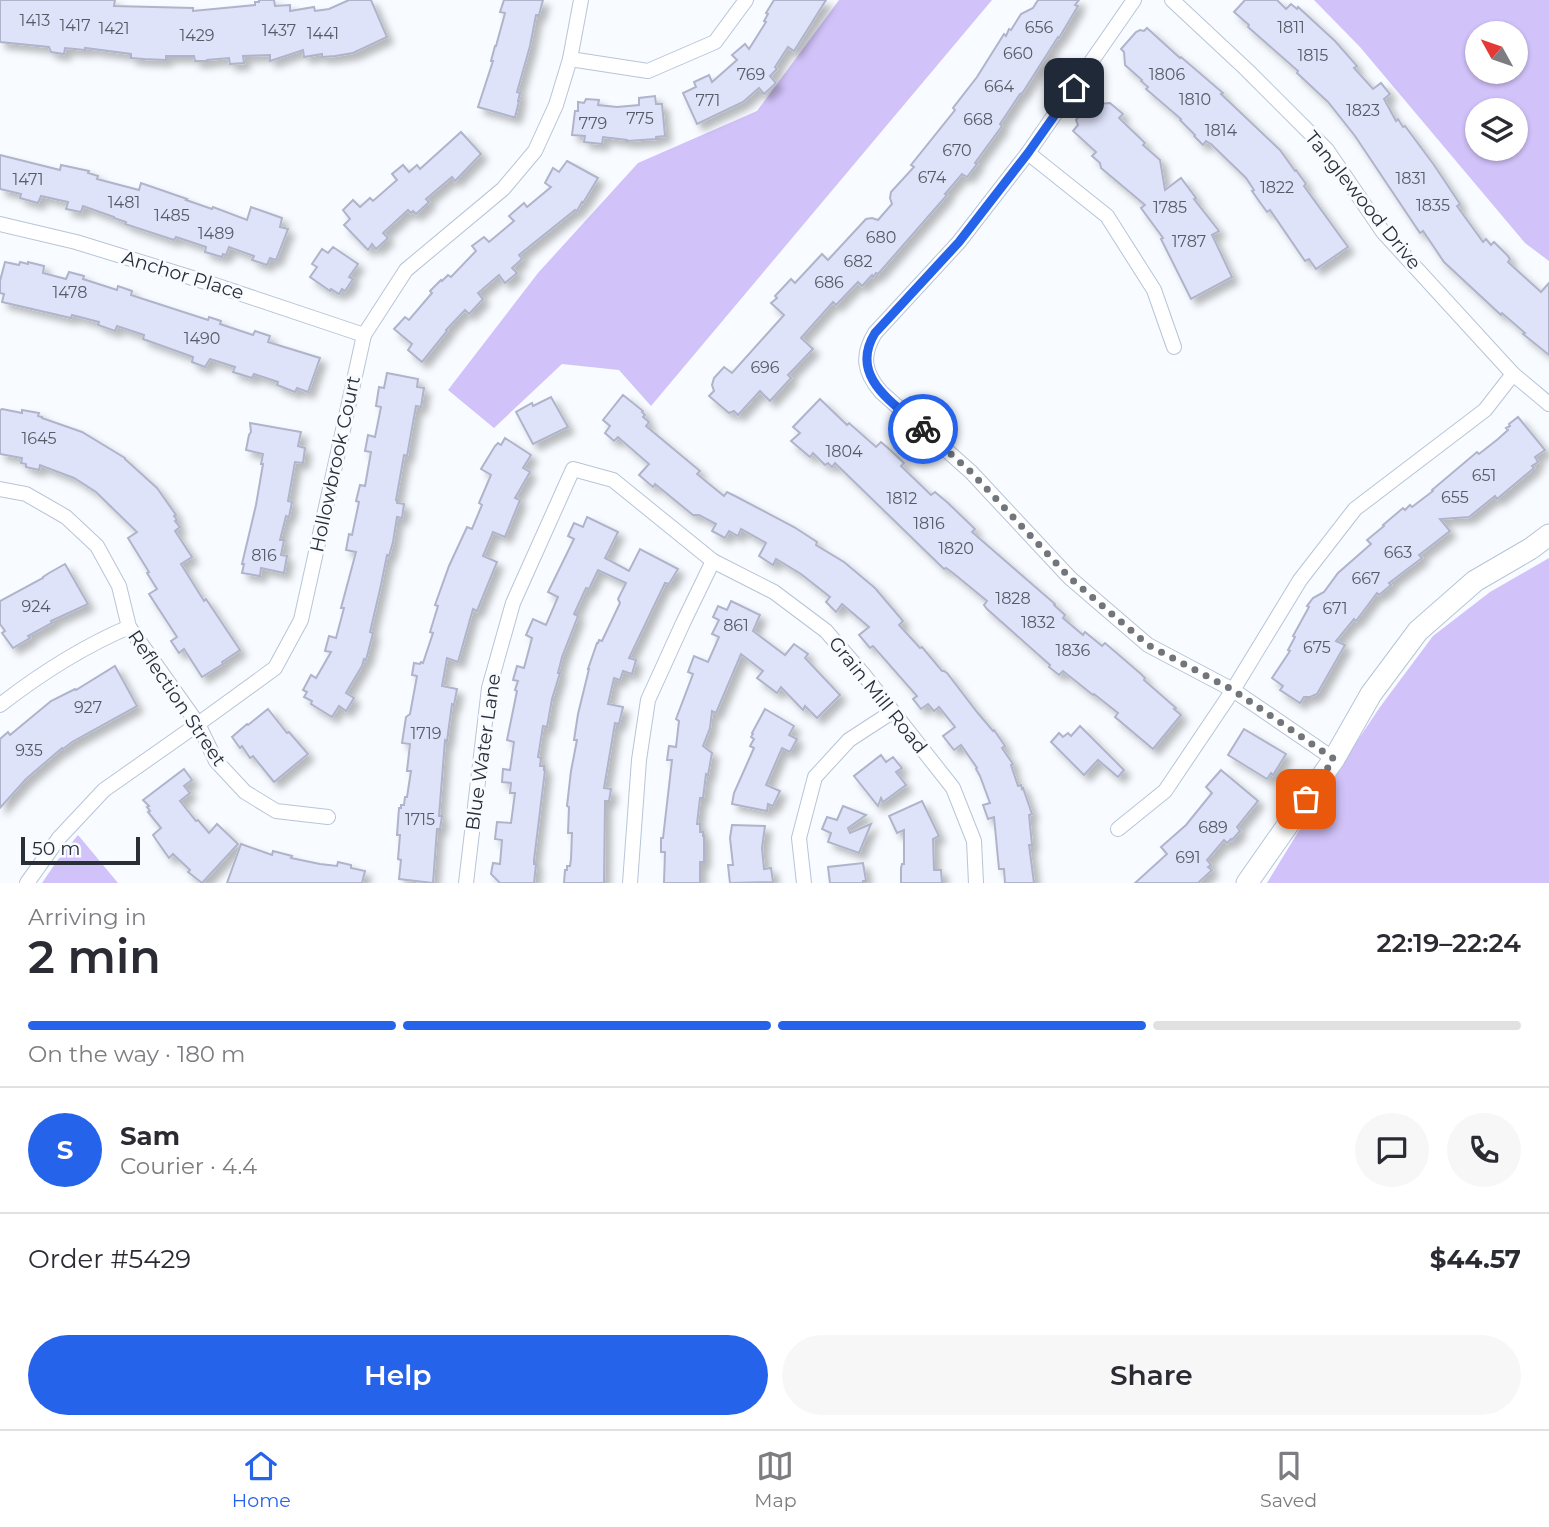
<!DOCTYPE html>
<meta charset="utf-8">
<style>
:root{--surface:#fff;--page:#f7f7f7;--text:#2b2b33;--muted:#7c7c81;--line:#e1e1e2;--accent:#2563eb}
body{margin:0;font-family:Montserrat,sans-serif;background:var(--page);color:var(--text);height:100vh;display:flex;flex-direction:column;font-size:26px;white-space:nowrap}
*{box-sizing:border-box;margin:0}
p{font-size:23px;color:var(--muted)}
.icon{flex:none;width:38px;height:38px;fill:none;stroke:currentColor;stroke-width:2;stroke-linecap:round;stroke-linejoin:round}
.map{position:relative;height:883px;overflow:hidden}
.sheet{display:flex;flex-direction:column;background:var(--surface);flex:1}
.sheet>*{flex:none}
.needle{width:46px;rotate:310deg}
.controls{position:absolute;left:1465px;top:21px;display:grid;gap:14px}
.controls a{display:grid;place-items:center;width:63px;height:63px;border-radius:50%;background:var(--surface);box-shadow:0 2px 5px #0004;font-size:35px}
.scale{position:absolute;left:21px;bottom:18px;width:119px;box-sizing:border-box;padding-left:7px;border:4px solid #292f36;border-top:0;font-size:19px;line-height:24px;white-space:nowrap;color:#292f36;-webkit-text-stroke:5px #f8fbff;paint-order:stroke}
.pin{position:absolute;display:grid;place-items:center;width:60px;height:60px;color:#fff;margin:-30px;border-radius:14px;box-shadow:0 4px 10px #0006}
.courier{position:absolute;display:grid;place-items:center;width:70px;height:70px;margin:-35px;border:5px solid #2563eb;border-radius:50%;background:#fff;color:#222;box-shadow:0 2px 9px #0007}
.overview em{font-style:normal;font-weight:600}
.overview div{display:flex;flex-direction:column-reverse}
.overview{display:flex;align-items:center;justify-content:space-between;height:119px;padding:0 28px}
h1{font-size:46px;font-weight:600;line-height:52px}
.bar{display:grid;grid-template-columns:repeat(4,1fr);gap:10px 7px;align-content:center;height:84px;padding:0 28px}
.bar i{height:9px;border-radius:5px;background:var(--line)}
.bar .active{background:var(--accent)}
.bar p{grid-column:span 4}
.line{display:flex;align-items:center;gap:18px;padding:0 28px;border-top:2px solid var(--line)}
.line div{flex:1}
.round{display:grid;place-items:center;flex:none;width:74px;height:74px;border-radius:37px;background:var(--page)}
.action{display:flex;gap:14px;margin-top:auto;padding:14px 28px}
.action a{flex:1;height:80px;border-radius:42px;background:var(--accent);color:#fff;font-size:28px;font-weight:600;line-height:80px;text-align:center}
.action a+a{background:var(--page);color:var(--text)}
.tab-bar{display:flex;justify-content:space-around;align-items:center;height:98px;border-top:2px solid var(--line);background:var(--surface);font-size:19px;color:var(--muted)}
.tab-bar a{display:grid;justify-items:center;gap:4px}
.tab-bar .active{color:var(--accent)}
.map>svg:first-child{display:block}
.green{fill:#d1c2f9;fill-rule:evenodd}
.building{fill:#dfe3fa;stroke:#afb4ca;stroke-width:2;filter:url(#shadow)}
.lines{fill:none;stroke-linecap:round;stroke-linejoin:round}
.street-casing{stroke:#b7c5d8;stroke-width:16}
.secondary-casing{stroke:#b7c5d8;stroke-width:23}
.street{stroke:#fff;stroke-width:14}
.secondary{stroke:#fff;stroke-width:21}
.done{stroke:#71767c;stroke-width:7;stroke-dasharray:0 12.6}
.route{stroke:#2563eb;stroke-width:9}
.labels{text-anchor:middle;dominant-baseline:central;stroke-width:6;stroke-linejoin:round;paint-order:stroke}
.number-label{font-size:16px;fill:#565c67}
.street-label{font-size:19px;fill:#292f36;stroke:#f8fbff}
</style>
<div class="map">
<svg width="1549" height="883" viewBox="0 0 1549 883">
<defs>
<filter id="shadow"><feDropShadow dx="6" dy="6" stdDeviation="3.5" flood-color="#0004"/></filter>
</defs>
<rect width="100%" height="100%" fill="#f8fbff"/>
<g class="green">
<path d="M839,0H992L651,406L619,370L562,364L494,428L448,390L538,273L638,163L757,111Z"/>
<path d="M1314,0H1549V261L1525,243L1360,47ZM1516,33V72H1477V33ZM1516,110V149H1477V110Z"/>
<path d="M1549,558V883H1267L1319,798L1380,707L1433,636L1490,592Z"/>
<path d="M78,835L118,883H42L57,861Z"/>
</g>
<g class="building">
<path d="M0,0H115L114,6L193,8V11L255,5V2H259V0H274L275,6L290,5V11L314,7L315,11L329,9L349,0H371L387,37L353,53L335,56L322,57V54L304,57L303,50L270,61V55L243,56L244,63L230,64L229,58L207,60V61H195L194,56H166V60L144,59L131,58V54L85,48V50L65,48L64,54L51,52L49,47L0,42Z"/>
<path d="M504,0H543L539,15H536L530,46L517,92L520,93L518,101H519L515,117H513L478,107L493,61H491L495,46H496L505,13L500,12Z"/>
<path d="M774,0H826L794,51L788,47L775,67L777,69L770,76L776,83L764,94L759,88L743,102L697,124L683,93L696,87L694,82L709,75L712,82L737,60L732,55L745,44L749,49L766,22L764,21L768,14L766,13Z"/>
<path d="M1038,0H1079L1075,5L1078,6L1059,38L1058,37L1023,92L1021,94H1020L1000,124L1002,126L975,163L977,164L967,177L962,174L945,194L947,195L878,274L876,273L873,277L872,275L862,286L858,282L836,305L833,302L801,338L813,349L788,375L791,378L770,401L760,391L738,415L734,411L729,413L709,396L714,391L712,385L714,378L724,367L732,373L784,315L771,303L777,298L775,296L791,279L795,283L822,254L828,260L866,219L872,218L878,220L892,204L890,198L891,192L914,167L911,165L955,110L953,108L977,77L1004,34L1006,36L1009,29L1011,30L1021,14L1033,8Z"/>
<path d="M1245,0H1277L1286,9L1291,4L1297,9L1298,7L1335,41L1357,66L1354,68L1373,89L1381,83L1390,94L1384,99L1396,121L1398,119L1403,127L1405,126L1434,165L1460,204L1457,206L1483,242L1486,239L1491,245L1494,242L1507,255L1510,259L1508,262L1541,292L1549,283V355L1523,334L1525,333L1502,313L1501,315L1444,262L1423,231L1420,233L1355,136L1328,102L1297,73L1298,71L1248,27L1249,25L1234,12Z"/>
<path d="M1147,28L1180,58L1181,57L1223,93L1221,94L1280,150L1295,171L1296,170L1306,184L1304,186L1348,247L1316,269L1309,259L1305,261L1270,210L1267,212L1259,201L1252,191L1254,190L1246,178L1211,144L1206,141L1203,145L1194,136L1195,135L1180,120L1181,119L1146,89L1148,87L1141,81L1142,80L1125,65L1124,52L1121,49L1136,32L1140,30L1144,31Z"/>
<path d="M655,96L656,104H662L665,136L656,137V139L627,141V140L603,137L602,144L584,142L585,136L572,135L575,111H578V102L584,103L586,99L599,100L598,105L617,107L639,105V98Z"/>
<path d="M1093,100L1098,104L1110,103L1123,114L1119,118L1145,143L1143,145L1160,160L1165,190L1181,178L1196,198L1194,199L1219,231L1212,235L1232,277L1191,299L1161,239L1163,238L1141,208L1145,205L1101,168L1100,163L1092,156L1096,152L1073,131L1078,125L1076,120Z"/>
<path d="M461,132L481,154L455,181L452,177L426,199L429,202L416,214L413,211L411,213L408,210L383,233L388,238L376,249L372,244L368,250L344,225L350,219L343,210L353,200L360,207L370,198L373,201L397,180L392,174L403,165L409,172L417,165L420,169Z"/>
<path d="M0,155L60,170L61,165L89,171L88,173L98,176L97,179L139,190L141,183L187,199L186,200L212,209L213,207L247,220L251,207L282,218L280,227L288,229L276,260L270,258L267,265L252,260L254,256L229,247L226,255L223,254L222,257L205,252L206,247L176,237L174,240L125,224L126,222L114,218V217L83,206L81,212L66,209L68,202L41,196L38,203L20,198L21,194L0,189Z"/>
<path d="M567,161L598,178L583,203L582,202L577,211L575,210L519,255L522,259L512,268L517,273L505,283L499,275L478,293L483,299L469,314L465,310L446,330L447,331L422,362L408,350L412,344L394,329L405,317L409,320L432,293L430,291L441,280L442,281L448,275L451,277L476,251L472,246L484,237L489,242L514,221L509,216L524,203L527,207L551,187L545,183L553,168L559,172Z"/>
<path d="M333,247L358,264L349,277L353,279L345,291L342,289L339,294L331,289L330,291L310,277L317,267L312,264L322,249L328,253Z"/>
<path d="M5,262L19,265L20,262L28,264V262L44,266L43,273L66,279L69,272L84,276L83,279L117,290L118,286L132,291L131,295L208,320L209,317L221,321L220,324L253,335L255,331L270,336L268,342L320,358L308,392L297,388L295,392L277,385L278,382L254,374L252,378L233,372L235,367L210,359L205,367L192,362L193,357L143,339L144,335L117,326L115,331L98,325L99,322L72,315L71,318L2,302L4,294L0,293V281Z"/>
<path d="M387,373L418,379L417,387L424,388L421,407L416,406L407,456L404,455L396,500H397V503L404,504L402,518L397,517L393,542L389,556L387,555L381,585L370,632L373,633L366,660L364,659L362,666L346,693L354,698L346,711L339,706L332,717L311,704L312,701L304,697L307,692L303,690L311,675L316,678L331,652L325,651L329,636L336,638L344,608H341L356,552L346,550L349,534L352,535L359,502L356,501L360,485L365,486L371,452L365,451L368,435L375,437L381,407L376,406L379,387L384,388Z"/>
<path d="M623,395L643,411L642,412L645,415L643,417L649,422L646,426L700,471L697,474L724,496L727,492L735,496L794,527L817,542L816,545L844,562L875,588L903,621L899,625L920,648L922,647L942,671H944L947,673L977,712L993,731L994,730L1005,746L1002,748L1013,764L1011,765L1018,786L1021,785L1022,789L1023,788L1032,814L1029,815L1032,845H1029L1034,883H1005L1004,869H999L994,817L988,819L983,805L990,803L980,776L976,769L977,768L961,745L954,750L943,736L955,727L939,707L934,711L928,704L921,709L913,699L917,696L873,646L870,648L859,635L869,627L842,604L836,612L826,602L830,597L801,574L776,559L773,565L759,556L766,543L741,529L738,536L729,531L725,538L712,531L716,524L699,515H693L655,484L653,487L639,475L649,464L618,437L614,441L605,433L610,426L603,420Z"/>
<path d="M551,397L568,427L533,444L516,412L532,403L533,406Z"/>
<path d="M820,399L847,425L849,423L876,447L881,442L888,448L904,463L901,466L931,495L935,492L948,503L975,529L972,532L1055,604L1054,605L1065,615L1063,618L1083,635L1085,632L1102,646L1105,643L1141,674L1145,678L1144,680L1176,708L1174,709L1181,715L1153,749L1115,717L1118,713L1094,694L1093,695L1063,671L1059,675L1049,667L1050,665L987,609L984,605L987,601L953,573L946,568L944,569L835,463L832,467L828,463L825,465L813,453L810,457L791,441L800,433L793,427Z"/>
<path d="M2,409L22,413V410L39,413L38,416L42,417V418L82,432L125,458V459L157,488L176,515L174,516L177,520L175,521L180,527L175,531L192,557L181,564L204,601L206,599L240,650L222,662L223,664L202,677L184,649L179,653L171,641L177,637L149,594L157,589L147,573L149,572L128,538L137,532L96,492L74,478L40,465L39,470L26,467V464L21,463L22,458L0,454V410Z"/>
<path d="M1518,417L1545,450L1535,457L1538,462L1532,466L1534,468L1497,499L1495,496L1469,517L1440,519L1450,531L1419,555L1422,558L1389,583L1391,585L1379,595L1377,593L1356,621L1354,619L1336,641L1345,645L1317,694L1310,697H1304L1300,703L1280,690L1283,686L1272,678L1290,651L1288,650L1295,637L1293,636L1309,607L1307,606L1313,598L1324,592L1338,573L1371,544L1367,540L1384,526L1383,525L1403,508L1405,510L1410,505L1412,507L1433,491L1432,490L1477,452L1479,454L1498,439L1508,430L1506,428L1510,426L1509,424Z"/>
<path d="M250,423L301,432L298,446L305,448L303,463L295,462L288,501L292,502L289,517L286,516L280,540H284L281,555L287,556L284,573L261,568L260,576L242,573L244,564H242L256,505L263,464H261L263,454L246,450L249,435L251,432Z"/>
<path d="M505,438L531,455L523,468L530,472L515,498L520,500L505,537L493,532L483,556L497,562L477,611L473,609L458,662L447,658L442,686L457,689L454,705L452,704L447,741L445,740L439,816H442L440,829H437L433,883L399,879L401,860L398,859L400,835H397L399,808H401V805H404L405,797H407L411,771H407L410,744L402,743L406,717L410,714L417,676L412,675L414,663L420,664L421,662L423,663L433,633L430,632L438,606L435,605L449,566L467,527L472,529L482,505L479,503L491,475L481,469L495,446L498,443L501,445Z"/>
<path d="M587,517L618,532L605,558L629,571L640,549L678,569L669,584L665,583L629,658L636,660L632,674L623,671L620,680L614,678L608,704L623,707L619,724L615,723L604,788L611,789L609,801H605L604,883H564L565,870H567V866H570L571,859L572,833H568L569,807L567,806L571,771L577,740H574L578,714L589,669H588L597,643H598L599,640L602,641L620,603L618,599L626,583L598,570L589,589L586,588L574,614L578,616L562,657L558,673H560L552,699L547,727L543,726L538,757L541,758L540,766H544V770H545L534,860V864H536L534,883H500L491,874L493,863L500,864L502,840L495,839L497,822L511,823L515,793H510L511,783L502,782L503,769L510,770L514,742L507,740L517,691L515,690L518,681L513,680L517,666L524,668L532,638L526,635L533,619L546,625L558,597L548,592L574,539L568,536L574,523L583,527Z"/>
<path d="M65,564L88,604L51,621L52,623L28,636L30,638L13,648L2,633L5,631L0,624V601L43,578V577L49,573Z"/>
<path d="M731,601L760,615L753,631L785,655L794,644L808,654L805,658L840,695L817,718L805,706L803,710L781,687L777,693L757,678L763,671L741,654L716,713L712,711L710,728L703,746L712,753L708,775L706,774L703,798H700L697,824H700V832H703V836H704V862H700V883H664L665,852H661V838H663L672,760H667L669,746L676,747L679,721L676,719L693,674L688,672L694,656L708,662L719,637L712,634L719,620L713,617L718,606L727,610Z"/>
<path d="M115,666L137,706L72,742L63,749L62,748L26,779L0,808V739L8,732L10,735L51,701L75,689L76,690Z"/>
<path d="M268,709L287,733L289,732L308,754L274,782L253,756L250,758L242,746L240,748L232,737L247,724L248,725Z"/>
<path d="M765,709L794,726L789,735L797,739L790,752L782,748L766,785L780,791L773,806L768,804L767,811L732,804L734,793L754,748L750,746L754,739L751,737L753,734L752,733Z"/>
<path d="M1080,726L1124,770L1118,777L1098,760L1084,775L1051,742L1059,733L1063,737L1068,733L1071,736Z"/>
<path d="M1244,729L1286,754L1273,775L1271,773L1267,779L1228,755Z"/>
<path d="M881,755L886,762L893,757L902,768L896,772L906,785L883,802L881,798L878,806L854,776Z"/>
<path d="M184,769L192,780L184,786L190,793L180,801L196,821L198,820L209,833L217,824L238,844L202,883L188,872L190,870L173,854L169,858L157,841L153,835L161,828L148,812L150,811L147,807L149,806L143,800Z"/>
<path d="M1221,770L1258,801L1237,827L1240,831L1232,840L1231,839L1227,843L1224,840L1207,860L1211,865L1208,867L1212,870L1198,883H1135L1167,854L1161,847L1186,825L1212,793L1206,787Z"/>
<path d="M922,801L939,836L933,839L934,870H941L942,883H901V868L902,864H904V830L897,833L889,816Z"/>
<path d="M843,806L866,815L848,828L850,833L871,824L859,853L828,842L831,833L822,829L827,817L837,820Z"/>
<path d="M732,825L765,826L762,848L764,869L771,868L773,882L730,883L728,865H733L730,838Z"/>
<path d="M241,844L272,855L273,851L292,856L291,858L320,864L337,866L338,862L351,865V868L365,871L362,883H227Z"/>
<path d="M863,863L866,881H863V883H830L828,867Z"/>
</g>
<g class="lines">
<g class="street-casing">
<g id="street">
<path d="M1134,0L1028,153L959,242L875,333C861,356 864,372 881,392L971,472L1070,578L1148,645L1233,690L1334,759"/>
<path d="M1172,0L1247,70L1327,150L1383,232L1513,374L1549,404"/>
<path d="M570,59L648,71L715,42L746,0"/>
<path d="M1028,153L1107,216L1154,290L1174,347"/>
<path d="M0,224L76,242L212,284L364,335"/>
<path d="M0,489L26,494L66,517L97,546L119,586L129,627L198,724L216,761L245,792L276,811L328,817"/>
<path d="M0,705C40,674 82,647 129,627"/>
<path d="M1118,829L1165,791L1233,690L1300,580L1355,509L1485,410L1513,374"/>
<path d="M27,883L59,838L104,790L198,724L275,668L301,620L364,335L406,270L503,189L535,151L556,105L570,59L581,0"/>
<path d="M466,883L489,688L513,603L573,469L613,480L713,561L774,592L826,631L864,675L953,788L974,841L976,883"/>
<path d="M630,883L639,760L648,700L683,623L713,561"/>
<path d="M804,883L799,838L815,777L849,740L892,712"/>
</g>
</g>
<g class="secondary-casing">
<path id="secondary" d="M1247,883L1334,759L1371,694L1418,631L1475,581L1530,549L1549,535"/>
</g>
<use href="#street" class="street"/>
<use href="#secondary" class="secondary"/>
</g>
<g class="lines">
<path class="done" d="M923,429L971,472L1070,578L1148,645L1233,690L1334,759L1306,799"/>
<path class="route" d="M923,429C894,403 848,377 875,333L959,242L1028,153L1074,88"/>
</g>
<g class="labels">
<g class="number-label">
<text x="35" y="20">1413</text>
<text x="75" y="25">1417</text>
<text x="1039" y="27">656</text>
<text x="1291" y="27">1811</text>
<text x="114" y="28">1421</text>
<text x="279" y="30">1437</text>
<text x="323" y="33">1441</text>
<text x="197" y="35">1429</text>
<text x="1018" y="53">660</text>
<text x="1313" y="55">1815</text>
<text x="751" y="74">769</text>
<text x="1167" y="74">1806</text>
<text x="999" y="86">664</text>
<text x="1195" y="99">1810</text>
<text x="708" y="100">771</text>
<text x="1363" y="110">1823</text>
<text x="640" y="118">775</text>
<text x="978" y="119">668</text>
<text x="593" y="123">779</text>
<text x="1221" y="130">1814</text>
<text x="957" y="150">670</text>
<text x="932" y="177">674</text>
<text x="1411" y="178">1831</text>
<text x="28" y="179">1471</text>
<text x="1277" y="187">1822</text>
<text x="124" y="202">1481</text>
<text x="1433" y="205">1835</text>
<text x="1170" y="207">1785</text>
<text x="172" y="215">1485</text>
<text x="216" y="233">1489</text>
<text x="881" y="237">680</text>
<text x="1189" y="241">1787</text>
<text x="858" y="261">682</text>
<text x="829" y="282">686</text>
<text x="70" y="292">1478</text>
<text x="202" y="338">1490</text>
<text x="765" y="367">696</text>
<text x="39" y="438">1645</text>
<text x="844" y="451">1804</text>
<text x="1484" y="475">651</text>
<text x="1455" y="497">655</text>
<text x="902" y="498">1812</text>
<text x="929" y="523">1816</text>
<text x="956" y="548">1820</text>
<text x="1398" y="552">663</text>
<text x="264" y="555">816</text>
<text x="1366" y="578">667</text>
<text x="1013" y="598">1828</text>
<text x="36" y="606">924</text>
<text x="1335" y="608">671</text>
<text x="1038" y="622">1832</text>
<text x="736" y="625">861</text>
<text x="1317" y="647">675</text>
<text x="1073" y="650">1836</text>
<text x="88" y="707">927</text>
<text x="426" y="733">1719</text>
<text x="29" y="750">935</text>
<text x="420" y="819">1715</text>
<text x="1213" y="827">689</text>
<text x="1188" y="857">691</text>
</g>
<g class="street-label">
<text transform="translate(1363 200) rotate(51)">Tanglewood Drive</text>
<text transform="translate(183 275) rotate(17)">Anchor Place</text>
<text transform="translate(335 464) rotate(-78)">Hollowbrook Court</text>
<text transform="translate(878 695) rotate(51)">Grain Mill Road</text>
<text transform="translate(177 698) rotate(56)">Reflection Street</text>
<text transform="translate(483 752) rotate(-82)">Blue Water Lane</text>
</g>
</g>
</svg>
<div class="controls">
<a><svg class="needle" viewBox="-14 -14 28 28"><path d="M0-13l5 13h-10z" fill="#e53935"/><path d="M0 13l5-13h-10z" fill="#7c7c81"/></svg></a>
<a><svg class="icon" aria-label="layers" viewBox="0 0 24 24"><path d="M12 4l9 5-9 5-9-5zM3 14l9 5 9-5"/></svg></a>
</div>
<div class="scale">50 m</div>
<div class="pin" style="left:1306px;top:799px;background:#ea580c"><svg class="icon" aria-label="bag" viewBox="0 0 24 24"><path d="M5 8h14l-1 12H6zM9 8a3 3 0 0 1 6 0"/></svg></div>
<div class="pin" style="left:1074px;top:88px;background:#1f2937"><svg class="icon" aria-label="home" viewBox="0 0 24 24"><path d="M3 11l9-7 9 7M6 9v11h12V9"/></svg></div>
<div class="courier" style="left:923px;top:429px"><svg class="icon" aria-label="bike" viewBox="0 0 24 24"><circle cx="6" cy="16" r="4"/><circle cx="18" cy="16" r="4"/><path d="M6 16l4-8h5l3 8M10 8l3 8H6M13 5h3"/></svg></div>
</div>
<section class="sheet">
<div class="overview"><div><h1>2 min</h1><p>Arriving in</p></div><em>22:19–22:24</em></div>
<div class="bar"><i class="active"></i><i class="active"></i><i class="active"></i><i></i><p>On the way · 180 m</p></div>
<div class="line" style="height:126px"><b class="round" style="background:var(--accent);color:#fff">S</b><div><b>Sam</b><p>Courier · 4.4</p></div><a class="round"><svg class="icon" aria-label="chat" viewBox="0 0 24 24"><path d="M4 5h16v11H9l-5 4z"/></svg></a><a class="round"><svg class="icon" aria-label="phone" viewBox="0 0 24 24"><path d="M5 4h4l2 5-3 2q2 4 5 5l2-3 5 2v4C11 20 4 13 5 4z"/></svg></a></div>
<div class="line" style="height:91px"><div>Order #5429</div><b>$44.57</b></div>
<div class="action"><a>Help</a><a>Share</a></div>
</section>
<nav class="tab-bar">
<a class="active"><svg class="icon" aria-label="home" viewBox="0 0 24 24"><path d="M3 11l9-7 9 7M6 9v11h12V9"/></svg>Home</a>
<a><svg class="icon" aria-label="map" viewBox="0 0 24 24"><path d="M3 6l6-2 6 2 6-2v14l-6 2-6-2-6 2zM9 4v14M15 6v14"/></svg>Map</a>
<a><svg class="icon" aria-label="saved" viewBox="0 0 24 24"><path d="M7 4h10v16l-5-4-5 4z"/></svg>Saved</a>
</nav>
